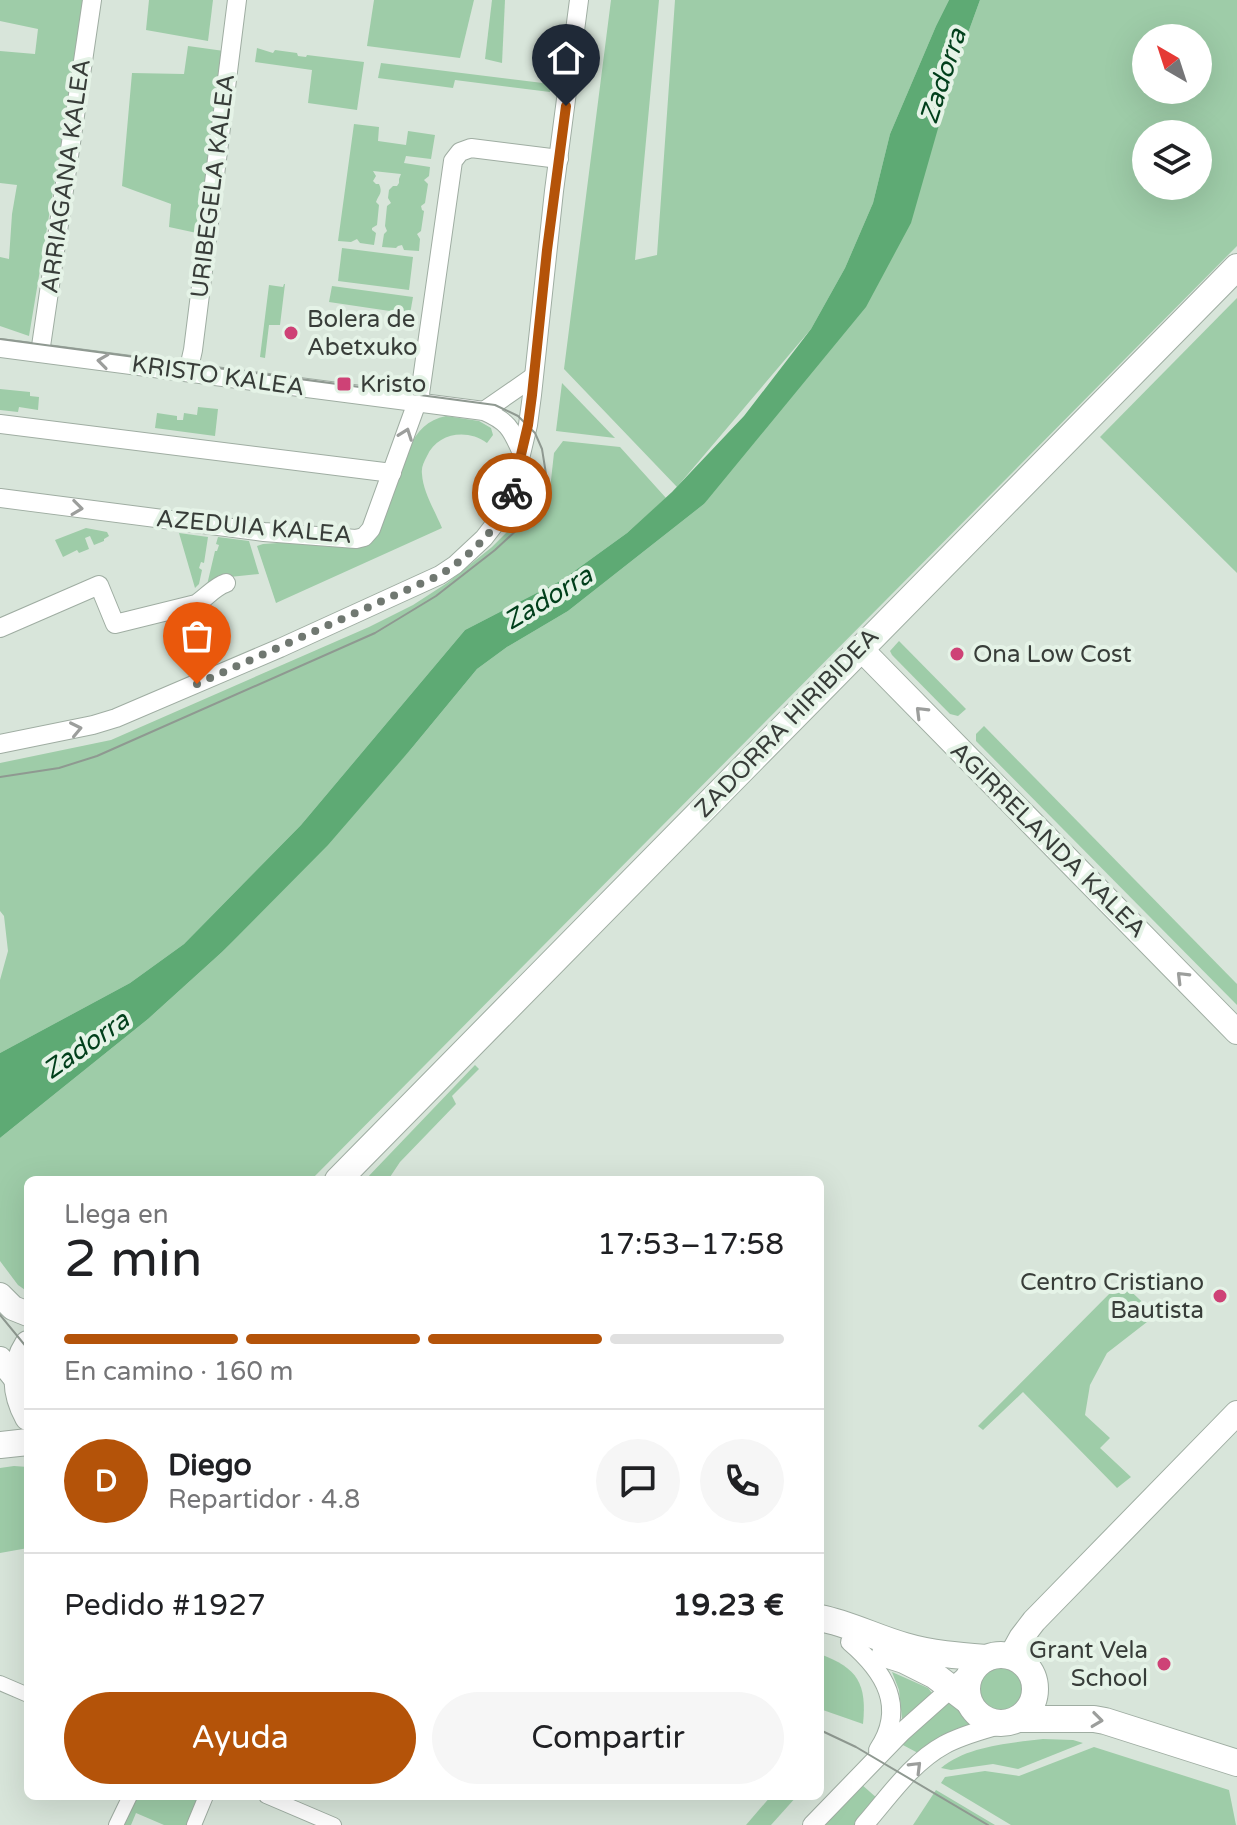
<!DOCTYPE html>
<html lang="es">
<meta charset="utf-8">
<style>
:root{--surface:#fff;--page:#f6f6f6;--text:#202124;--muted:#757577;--line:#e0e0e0;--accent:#b45309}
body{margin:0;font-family:"Varela Round",sans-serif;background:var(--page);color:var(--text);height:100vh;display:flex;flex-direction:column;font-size:30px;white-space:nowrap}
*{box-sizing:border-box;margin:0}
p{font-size:26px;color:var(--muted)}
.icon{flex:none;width:44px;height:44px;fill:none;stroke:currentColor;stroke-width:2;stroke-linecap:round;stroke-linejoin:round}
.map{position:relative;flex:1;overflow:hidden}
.drawer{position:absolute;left:24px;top:1176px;width:800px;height:624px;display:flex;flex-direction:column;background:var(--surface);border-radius:12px;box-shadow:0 8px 32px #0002}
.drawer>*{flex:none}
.needle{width:52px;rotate:321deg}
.controls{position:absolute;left:1132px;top:24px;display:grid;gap:16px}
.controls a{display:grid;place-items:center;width:80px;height:80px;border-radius:50%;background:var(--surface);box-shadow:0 8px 32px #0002;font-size:40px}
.pin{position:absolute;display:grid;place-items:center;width:68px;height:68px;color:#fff;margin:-82px -34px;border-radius:50% 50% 50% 0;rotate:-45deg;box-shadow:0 0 8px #0007}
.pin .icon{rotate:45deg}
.courier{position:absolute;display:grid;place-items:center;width:80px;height:80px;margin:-40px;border:6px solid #b45309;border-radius:50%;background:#fff;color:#222;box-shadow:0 2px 10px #0007}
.summary em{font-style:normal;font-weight:600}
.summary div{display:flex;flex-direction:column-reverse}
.summary{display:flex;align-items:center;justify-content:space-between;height:136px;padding:0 40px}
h1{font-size:52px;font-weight:600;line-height:60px}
.bar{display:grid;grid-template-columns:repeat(4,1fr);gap:12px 8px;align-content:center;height:96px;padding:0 40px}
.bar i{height:10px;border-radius:6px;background:var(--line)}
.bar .selected{background:var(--accent)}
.bar p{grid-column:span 4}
.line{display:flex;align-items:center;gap:20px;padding:0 40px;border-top:2px solid var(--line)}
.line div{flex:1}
.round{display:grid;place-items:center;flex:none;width:84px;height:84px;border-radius:42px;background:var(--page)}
.primary-button{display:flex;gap:16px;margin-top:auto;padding:16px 40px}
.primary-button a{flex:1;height:92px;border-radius:48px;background:var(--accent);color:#fff;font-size:32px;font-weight:600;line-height:92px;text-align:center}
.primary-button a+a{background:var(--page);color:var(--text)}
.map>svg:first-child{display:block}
.green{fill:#9ecca8;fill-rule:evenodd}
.water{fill:#5eaa74}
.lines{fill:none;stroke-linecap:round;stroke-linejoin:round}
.pedestrian-casing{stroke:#9fada2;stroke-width:16}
.minor-casing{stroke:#9fada2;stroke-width:20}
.tertiary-casing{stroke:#9fada2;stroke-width:26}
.secondary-casing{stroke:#9fada2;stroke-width:28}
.pedestrian{stroke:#fff;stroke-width:14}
.minor{stroke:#fff;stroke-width:18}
.tertiary{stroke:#fff;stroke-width:24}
.secondary{stroke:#fff;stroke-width:26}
.tram{stroke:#8f9991;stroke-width:2}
.oneway{stroke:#9c9e9c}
.done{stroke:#707871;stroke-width:8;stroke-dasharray:0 14.4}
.route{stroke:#b45309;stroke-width:10}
.poi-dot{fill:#ce4276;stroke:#e5f3e7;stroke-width:3}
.labels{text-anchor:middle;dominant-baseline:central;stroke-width:8;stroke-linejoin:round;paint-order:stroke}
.street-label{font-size:24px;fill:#383d39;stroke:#e5f3e7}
.poi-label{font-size:24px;fill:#383d39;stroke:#e5f3e7;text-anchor:start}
.water-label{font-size:26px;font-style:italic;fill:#013f1b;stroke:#e5f3e7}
</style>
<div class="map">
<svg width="1237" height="1825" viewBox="0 0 1237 1825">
<rect width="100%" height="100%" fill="#d8e5da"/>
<g class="green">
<path d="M0,0H85L29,336L0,326V257L9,259L12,214L17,185L0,183V51L35,54L38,29L0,21Z"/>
<path d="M149,0H213L208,41L146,30Z"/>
<path d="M374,0H474L460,58L367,46Z"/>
<path d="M492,0H505L502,63L485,59Z"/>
<path d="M611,0H659L635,260L657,255L675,0H949L936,26L890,134L873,203L845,268L811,329L677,487L564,369Z"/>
<path d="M980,0H1237V246L311,1180H28V1292L18,1285L0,1261V1138L148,1019L222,952L411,749L477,669L507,647L568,611L704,504L932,145L955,69ZM1146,38H1198V90H1146ZM1146,134H1198V186H1146Z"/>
<path d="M188,46L224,51L206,235L169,227L171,204L122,186L132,73L184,74Z"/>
<path d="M257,48L273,53L275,50L297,53L298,56L306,57L307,55L364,62L357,110L308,103L312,70L255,62Z"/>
<path d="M381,63L551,84L550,92L455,80L453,88L378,78Z"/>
<path d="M354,124L379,127L378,141L406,145L408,131L435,135L431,159L406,156L404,163L430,167L429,176L424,180L428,184L425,203L421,206L422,210L424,211L421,231L417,234L420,239L419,251L404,250L402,245L398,246L396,248L382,247L384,234L387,231L385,226L387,206L391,203L388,198L389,190L393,186H397L399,183V179L401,174L373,171L376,176L373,181L376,184H379C383,193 379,194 376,202L379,205L377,225L372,228V230L376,233L374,245L360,243L357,239L351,242L338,241Z"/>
<path d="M342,248L413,257L409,290L338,281Z"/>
<path d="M284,284H285L280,325H269L265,358L260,357L269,285L283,287Z"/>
<path d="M332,286L413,297L410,314L329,302Z"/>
<path d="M1237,298V573L1100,437Z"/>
<path d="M562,383L615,438L556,431Z"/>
<path d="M0,389L30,392V396L39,397L38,410L19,407L18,412L0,410Z"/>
<path d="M198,407L218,409L215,436L155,428L157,413L177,416V420H183L184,413L197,415Z"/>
<path d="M446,416L479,421L491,428L493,435L487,443C467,428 437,433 427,456C424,462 421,467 422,474C423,492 435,511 442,528L276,603L257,546L263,544L307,541L356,545C366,534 378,524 386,512C389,508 391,500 393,495C404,464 409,423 446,416Z"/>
<path d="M563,441L620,447L666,498L627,533L562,580L465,630L301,825L184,944L130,983L0,1053V980L8,951L4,916L0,911V763L111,740L369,627L413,605L447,583L492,547L511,528L521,514L529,502L533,488L539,487L535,499L525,516L533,521L545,504L550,489L554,453Z"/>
<path d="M86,528L107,532L109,536L104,539V541L94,545L90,536L85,538L89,549L79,553L77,550L63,557L55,540Z"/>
<path d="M179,533L208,537L204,563L201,562L199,568L202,570L199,584L195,588Z"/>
<path d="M218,537L249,541L259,574L220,578L207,585L215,551H217L219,545L216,544Z"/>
<path d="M899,641L966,709L958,716L950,714L892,655L890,651Z"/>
<path d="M984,726L1237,984V1005L976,741V734Z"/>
<path d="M475,1065L479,1069L452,1096L456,1104L400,1162L388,1180H365Z"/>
<path d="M1121,1282L1156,1315L1107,1353L1090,1385L1085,1415L1110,1438L1100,1448L1131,1477L1117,1488L1023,1392L983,1430L978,1426Z"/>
<path d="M14,1466L28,1467V1548L0,1553V1468Z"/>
<path d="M820,1654C858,1668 867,1684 863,1724L820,1709Z"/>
<circle cx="1001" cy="1689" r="23"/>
<path d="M892,1672L928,1688L932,1693L902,1719L899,1690Z"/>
<path d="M944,1702L951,1703L972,1724C951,1732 934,1738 918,1753L901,1744Z"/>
<path d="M1043,1739L1073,1740L1083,1743L1018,1769L993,1764L951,1770L941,1768C967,1746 1010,1743 1043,1739Z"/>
<path d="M1094,1747L1229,1790L1236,1825H1011L941,1783L945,1777L985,1771L1019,1776Z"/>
<path d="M861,1784L878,1799L855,1825H823Z"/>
<path d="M936,1790L995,1825H913Z"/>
<path d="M135,1796H200L188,1825H164L136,1813L131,1825H122Z"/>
<path d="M771,1796H797L771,1825H746Z"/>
</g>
<path class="water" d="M949,0H980L955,69L911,223L866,307L704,504L568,611L507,647L477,669L411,749L328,845L222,952L148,1019L0,1138V1053L130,983L184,944L301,825L465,630L562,580L627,533L672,492L744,416L811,329L845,268L873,203L890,134L936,26Z"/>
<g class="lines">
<g class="pedestrian-casing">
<g id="pedestrian">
<path d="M0,1683L28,1695"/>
<path d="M266,1796L334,1825"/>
<path d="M116,1825L130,1796"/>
<path d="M194,1825L206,1796"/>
</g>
</g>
<g class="minor-casing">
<g id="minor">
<path d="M0,348L484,411C507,421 511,428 521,451"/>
<path d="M40,353L92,0"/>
<path d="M188,372L193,350L237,0"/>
<path d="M484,411L533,377"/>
<path d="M0,424L392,473"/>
<path d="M0,498L264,532L356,539L364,537L371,529L420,394L453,161L460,152L471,148L559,159"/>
<path d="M0,628L99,585L115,624L196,604C207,597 214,587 226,583"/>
<path d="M0,744L93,725L116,718L280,648L440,575L455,565L484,538L501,516L509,501L513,488L528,425L532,395L554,191L579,0"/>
<path d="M850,1642C884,1671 907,1707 878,1750"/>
<path d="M812,1825L902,1732L974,1668"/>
<path d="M864,1825C888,1798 911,1763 944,1745C962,1735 983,1730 1003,1724"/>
</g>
</g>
<g class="tertiary-casing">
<g id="tertiary">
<path d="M860,648L1237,1032"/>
<path d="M0,1295L13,1308L28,1314"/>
<path d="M0,1359L17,1380"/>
<path d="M1011,1656L1021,1638L1034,1621L1237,1413"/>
</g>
</g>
<g class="secondary-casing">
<g id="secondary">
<path d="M338,1180L1237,267"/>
<path d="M28,1344C13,1367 15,1394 28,1417"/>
<path d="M0,1445L28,1442"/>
<path d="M820,1618C850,1624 876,1638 905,1646C932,1654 960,1656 987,1658"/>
<path d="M885,1654L904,1660L934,1675L968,1701"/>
<circle cx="1001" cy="1689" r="34"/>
<path d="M1019,1719H1094L1105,1721L1237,1763"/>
</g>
</g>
<use href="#pedestrian" class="pedestrian"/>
<use href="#minor" class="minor"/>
<use href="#tertiary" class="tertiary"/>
<use href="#secondary" class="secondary"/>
<g class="tram">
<path d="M0,339L495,405L518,416L535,433L542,449L546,474L541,496L534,510L520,527L495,550L436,596L375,633L97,756L59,768L0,777"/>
<path d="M0,1315L28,1349"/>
<path d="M820,1730L856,1747L988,1825"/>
</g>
</g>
<defs><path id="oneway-chevron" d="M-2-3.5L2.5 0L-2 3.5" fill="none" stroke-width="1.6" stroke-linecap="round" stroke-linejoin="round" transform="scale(2)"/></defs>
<g class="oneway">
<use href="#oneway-chevron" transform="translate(103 361) rotate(-172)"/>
<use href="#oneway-chevron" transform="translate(406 434) rotate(-70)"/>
<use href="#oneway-chevron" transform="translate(77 508) rotate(7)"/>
<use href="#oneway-chevron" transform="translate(921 712) rotate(-135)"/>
<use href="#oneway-chevron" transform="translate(76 729) rotate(-12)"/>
<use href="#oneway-chevron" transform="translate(1182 977) rotate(-135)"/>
<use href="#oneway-chevron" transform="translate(1097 1720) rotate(7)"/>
<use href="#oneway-chevron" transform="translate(916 1767) rotate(-45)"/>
</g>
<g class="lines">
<path class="done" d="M197,684L440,575C470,556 501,527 512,493"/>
<path class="route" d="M512,493L528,425L532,395L547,250L566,106"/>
</g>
<g class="poi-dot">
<circle cx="291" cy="333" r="8"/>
<rect x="336" y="376" width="16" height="16" rx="4"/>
<circle cx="957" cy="654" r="8"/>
<circle cx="1220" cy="1296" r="8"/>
<circle cx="1164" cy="1664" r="8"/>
</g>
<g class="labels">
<g class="street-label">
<text transform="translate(66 176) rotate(-82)">ARRIAGANA KALEA</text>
<text transform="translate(213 186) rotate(-83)">URIBEGELA KALEA</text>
<text transform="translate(218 376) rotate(8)">KRISTO KALEA</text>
<text transform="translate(254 527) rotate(5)">AZEDUIA KALEA</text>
<text transform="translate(787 723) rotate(-46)">ZADORRA HIRIBIDEA</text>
<text transform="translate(1048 840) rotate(45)">AGIRRELANDA KALEA</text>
</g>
<g class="poi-label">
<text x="307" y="319">Bolera de<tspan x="307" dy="28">Abetxuko</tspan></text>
<text x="360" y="384">Kristo</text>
<text x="973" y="654">Ona Low Cost</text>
<text x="1204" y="1282" text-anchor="end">Centro Cristiano<tspan x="1204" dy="28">Bautista</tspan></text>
<text x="1148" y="1650" text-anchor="end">Grant Vela<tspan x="1148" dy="28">School</tspan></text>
</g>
<g class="water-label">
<text transform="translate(943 76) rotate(-72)">Zadorra</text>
<text transform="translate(548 598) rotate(-31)">Zadorra</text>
<text transform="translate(86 1045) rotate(-35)">Zadorra</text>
</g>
</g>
</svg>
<div class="controls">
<a><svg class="needle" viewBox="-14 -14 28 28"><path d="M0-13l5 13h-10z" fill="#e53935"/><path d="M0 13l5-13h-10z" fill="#757577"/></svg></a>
<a><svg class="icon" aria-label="layers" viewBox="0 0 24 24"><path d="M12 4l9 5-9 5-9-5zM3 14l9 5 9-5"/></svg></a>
</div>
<div class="pin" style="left:197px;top:684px;background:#ea580c"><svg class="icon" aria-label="bag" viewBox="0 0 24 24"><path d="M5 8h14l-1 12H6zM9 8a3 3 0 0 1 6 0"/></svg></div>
<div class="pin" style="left:566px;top:106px;background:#1f2937"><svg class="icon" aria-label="home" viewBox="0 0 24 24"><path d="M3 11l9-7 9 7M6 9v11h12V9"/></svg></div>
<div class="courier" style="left:512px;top:493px"><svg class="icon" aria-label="bike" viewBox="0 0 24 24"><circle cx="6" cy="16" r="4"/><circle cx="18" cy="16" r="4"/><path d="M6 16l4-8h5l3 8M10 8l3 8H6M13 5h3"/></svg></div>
<section class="drawer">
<div class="summary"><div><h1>2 min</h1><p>Llega en</p></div><em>17:53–17:58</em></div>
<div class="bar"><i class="selected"></i><i class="selected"></i><i class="selected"></i><i></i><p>En camino · 160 m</p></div>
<div class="line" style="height:144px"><b class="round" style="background:var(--accent);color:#fff">D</b><div><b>Diego</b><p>Repartidor · 4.8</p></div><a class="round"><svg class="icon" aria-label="chat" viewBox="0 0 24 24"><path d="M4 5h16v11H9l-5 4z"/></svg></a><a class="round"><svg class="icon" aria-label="phone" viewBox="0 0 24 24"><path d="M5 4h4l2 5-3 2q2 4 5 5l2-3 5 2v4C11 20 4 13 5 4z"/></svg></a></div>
<div class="line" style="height:104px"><div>Pedido #1927</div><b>19.23 €</b></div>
<div class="primary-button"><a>Ayuda</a><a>Compartir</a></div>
</section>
</div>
